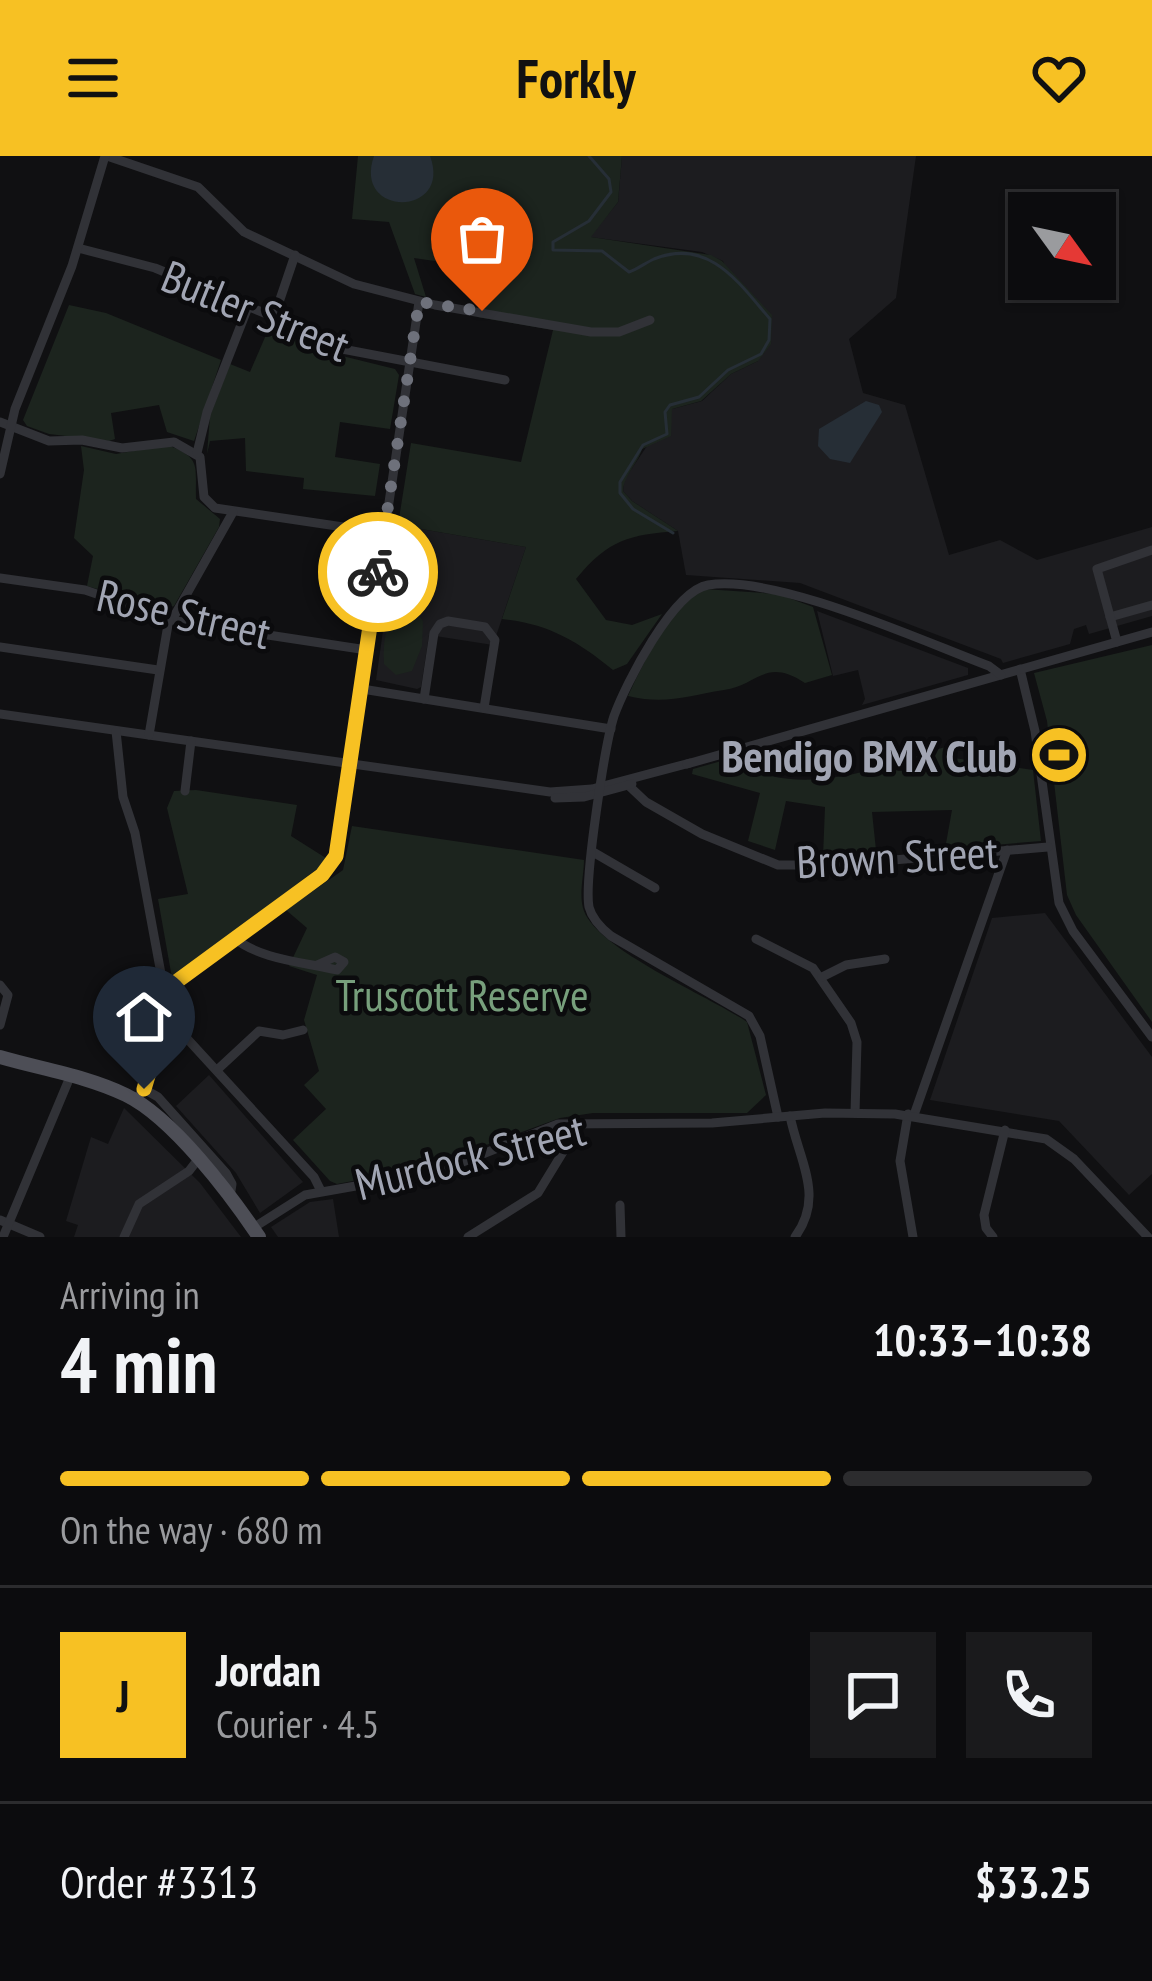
<!DOCTYPE html>
<meta charset="utf-8">
<style>
:root{--surface:#0c0c0e;--page:#1a1a1c;--text:#f1f3f6;--muted:#9a9b9e;--line:#2c2c2e;--accent:#f7c123}
body{margin:0;font-family:"PT Sans Narrow",sans-serif;background:var(--page);color:var(--text);height:100vh;display:flex;flex-direction:column;font-size:45px;white-space:nowrap}
*{box-sizing:border-box;margin:0}
p{font-size:39px;color:var(--muted)}
.icon{flex:none;width:66px;height:66px;fill:none;stroke:currentColor;stroke-width:2;stroke-linecap:round;stroke-linejoin:round}
.map{position:relative;height:1081px;overflow:hidden}
.drawer{display:flex;flex-direction:column;background:var(--surface);flex:1}
.drawer>*{flex:none}
.needle{width:78px;rotate:123deg}
.controls{position:absolute;left:1008px;top:36px;display:grid;gap:24px}
.controls a{display:grid;place-items:center;width:108px;height:108px;border-radius:0px;background:var(--surface);box-shadow:0 3px 9px #0004,0 0 0 3px var(--line);font-size:60px}
.pin{position:absolute;display:grid;place-items:center;width:102px;height:102px;color:#fff;margin:-123px -51px;border-radius:50% 50% 50% 0;rotate:-45deg;box-shadow:0 0 12px #0007}
.pin .icon{rotate:45deg}
.courier{position:absolute;display:grid;place-items:center;width:120px;height:120px;margin:-60px;border:9px solid #f7c123;border-radius:50%;background:#fff;color:#222;box-shadow:0 3px 15px #0007}
.headline em{font-style:normal;font-weight:700}
.headline div{display:flex;flex-direction:column-reverse}
.headline{display:flex;align-items:center;justify-content:space-between;height:204px;padding:0 60px}
h1{font-size:78px;font-weight:700;line-height:90px}
.bar{display:grid;grid-template-columns:repeat(4,1fr);gap:18px 12px;align-content:center;height:144px;padding:0 60px}
.bar i{height:15px;border-radius:9px;background:var(--line)}
.bar .active{background:var(--accent)}
.bar p{grid-column:span 4}
.line{display:flex;align-items:center;gap:30px;padding:0 60px;border-top:3px solid var(--line)}
.line div{flex:1}
.round{display:grid;place-items:center;flex:none;width:126px;height:126px;border-radius:0px;background:var(--page)}
header{display:flex;justify-content:space-between;align-items:center;height:156px;padding:0 60px;background:var(--accent);color:#111;font-size:54px;font-weight:700}
.map>svg:first-child{display:block}
.built{fill:#1c1c1f}
.green{fill:#1c241e}
.water{fill:#262e36}
.lines{fill:none;stroke-linecap:round;stroke-linejoin:round}
.stream{stroke:#262e36;stroke-width:3}
.minor{stroke:#313237;stroke-width:9}
.major{stroke:#4d4e56;stroke-width:14}
.done{stroke:#6e717b;stroke-width:12;stroke-dasharray:0 21.6}
.route{stroke:#f7c123;stroke-width:15}
.labels{text-anchor:middle;dominant-baseline:central;stroke-width:9;stroke-linejoin:round;paint-order:stroke}
.street-label{font-size:45px;fill:#a1a5b3;stroke:#0b0b0d}
.poi-label{font-size:45px;font-weight:bold;fill:#a1a5b3;stroke:#0b0b0d;text-anchor:end}
.park-label{font-size:45px;fill:#779f7c;stroke:#0b0b0d}
</style>
<header><svg class="icon" aria-label="menu" viewBox="0 0 24 24"><path d="M4 6h16M4 12h16M4 18h16"/></svg>Forkly<svg class="icon" aria-label="heart" viewBox="0 0 24 24"><path d="M12 20l-8-8c-3-5 5-10 8-4 3-6 11-1 8 4z"/></svg></header>
<div class="map">
<svg width="1152" height="1081" viewBox="0 0 1152 1081">
<rect width="100%" height="100%" fill="#101012"/>
<g class="built">
<path d="M622,0H916L896,142L849,183L863,237L905,249L949,399L1000,384L1037,404L1152,371V460L1089,478L1086,469L1074,473L1070,488L1003,507L1001,503L800,427L686,419L678,375L632,345L623,335L624,324L672,253L702,245L731,218L758,205L723,105L702,96L590,81L618,46Z"/>
<path d="M398,369L526,391L493,489L429,479L421,531L417,533L376,524Z"/>
<path d="M817,455L968,512V519L862,549L865,543L858,514L833,520Z"/>
<path d="M1045,757L1152,901V1018L1129,1039L1059,965L930,944L992,762Z"/>
<path d="M209,919L303,1026L260,1057L236,1017L176,950Z"/>
<path d="M124,952L200,1027L241,1081H74L78,1069L66,1065L91,981L108,988Z"/>
<path d="M333,1043L339,1081H278L271,1071L310,1046Z"/>
</g>
<g class="green">
<path d="M358,0H622L618,46L591,81L711,99L722,105L772,159L771,188L758,205L731,218L701,245L672,253L671,280L642,293C637,309 624,319 623,335L632,345L678,375C629,379 609,383 576,423L606,464L632,469L662,458L627,508L613,514C578,485 547,467 502,463L526,391L398,369L411,287L521,306L553,174L477,161L482,112L414,102L426,141L415,138L389,66L352,63Z"/>
<path d="M69,149L106,157L221,204L194,285L167,276L159,249L111,257L115,283L109,285L49,278L27,270L23,264Z"/>
<path d="M269,172L322,195L395,213L399,219L390,273L340,266L335,301L380,308L375,340L303,333L304,322L246,315L245,282L210,285L207,298L210,260L230,208L250,216Z"/>
<path d="M167,289C202,302 195,309 196,343L220,363L219,371L174,450L166,453L87,430L93,400L74,382L84,314L81,290L116,298Z"/>
<path d="M704,433L778,438L813,451L832,519L805,527C765,501 759,529 724,534C686,540 666,549 628,540C643,508 671,448 704,433Z"/>
<path d="M403,454L415,455L423,465L422,490L412,515L396,519L384,508C383,488 384,464 403,454Z"/>
<path d="M1152,489V866L1076,759L1067,739L1047,565L1034,517Z"/>
<path d="M955,588L954,602L1033,614L1041,685L945,693L952,654L872,656L876,694L823,701L825,651L786,645L775,694L748,685L760,637L692,618L693,613L764,593L771,620C832,634 896,605 955,588Z"/>
<path d="M196,634L297,649L291,680L329,704L172,822L158,743L188,738L167,652L174,635Z"/>
<path d="M352,670L584,704C584,718 579,738 583,752C593,792 711,841 747,866L766,939L747,957H593L560,962L426,1011L337,1028L330,1025L293,984L326,953L304,929L319,915L304,864L317,819L289,810L307,772L286,754L343,714Z"/>
</g>
<g class="water">
<path d="M374,0H430C453,61 352,62 374,0Z"/>
<path d="M866,245L879,249L882,256L850,307L830,303L818,290L819,273Z"/>
</g>
<g class="lines">
<path class="stream" d="M589,0L609,23L611,36L589,65L553,86V94L602,95L629,116C638,113 645,107 654,103C709,81 739,127 770,163L769,184L761,198L728,214L699,241L670,249L665,256L667,278L643,289L620,326V337L633,353L673,377"/>
<g class="minor">
<path d="M107,0L198,31L244,76L354,128L435,149L591,176H619L650,164"/>
<path d="M78,92L155,112L274,161L337,192L505,224"/>
<path d="M274,161L295,99"/>
<path d="M0,266L49,285L82,284L122,292L174,286L200,301L204,341L215,352L384,377"/>
<path d="M197,297L207,256L248,151"/>
<path d="M0,318L15,253L72,110L105,0"/>
<path d="M0,422L85,434L176,465L367,494"/>
<path d="M1110,461L1152,449"/>
<path d="M172,464L233,356"/>
<path d="M1117,486L1097,413L1152,394"/>
<path d="M0,491L158,514"/>
<path d="M1020,513L1035,575L1059,747L1073,775L1152,881"/>
<path d="M362,533L611,573"/>
<path d="M424,543L434,477L440,468L448,465L485,471L495,484L484,552"/>
<path d="M0,558L550,636L592,633L690,607"/>
<path d="M116,575L123,641L135,677L162,823L151,911L137,945"/>
<path d="M149,579L169,463"/>
<path d="M687,608L1152,476"/>
<path d="M628,629L646,646L702,678L778,709H834L1048,691"/>
<path d="M185,635L191,585"/>
<path d="M555,642L584,641L632,628"/>
<path d="M593,696L655,732"/>
<path d="M233,781C260,804 304,806 337,814L344,806L335,801L317,809"/>
<path d="M756,783L813,812L851,867L857,886L855,957"/>
<path d="M822,821L846,809L885,803"/>
<path d="M0,829L8,839L0,869"/>
<path d="M161,837L321,719L336,700L419,146"/>
<path d="M159,852L314,1021L321,1035"/>
<path d="M217,914L259,875L283,879L303,874"/>
<path d="M144,933L158,941L226,1017L232,1028L230,1041"/>
<path d="M908,958L900,1005L913,1081"/>
<path d="M914,959L1007,694"/>
<path d="M790,960C799,1005 825,1040 795,1081"/>
<path d="M778,961L760,880L749,860L611,780C601,772 592,763 589,751C584,724 605,588 614,560C626,527 673,435 708,429C776,418 922,485 989,510L1001,519"/>
<path d="M620,1049L621,1081"/>
<path d="M0,1064L40,1081"/>
<path d="M253,1072L305,1039L440,1015L558,968L712,967L825,957L895,958L1046,983L1074,1003L1148,1081"/>
<path d="M3,1081L70,921"/>
<path d="M124,1081L139,1048L189,1015L199,1002"/>
<path d="M468,1081L538,1037L571,983L573,967"/>
<path d="M993,1081L986,1072L984,1059L1005,974"/>
</g>
<path class="major" d="M0,901C41,913 87,920 126,939C173,962 230,1038 259,1081"/>
</g>
<g class="lines">
<path class="done" d="M378,416L419,146L482,155"/>
<path class="route" d="M144,933L151,910L161,837L322,719L336,700L378,416"/>
</g>
<defs>
<g id="stadium-disc" transform="scale(3)"><circle r="9.5" fill="#f7c123" stroke="#0b0b0d"/><path d="M0-5a6.5 5 0 1 0 0 10a6.5 5 0 1 0 0-10ZM-3.5-1.8h7v3.6h-7Z" fill="#111"/></g>
</defs>
<g fill-rule="evenodd">
<use href="#stadium-disc" x="1059" y="599"/>
</g>
<g class="labels">
<g class="street-label">
<text transform="translate(256 154) rotate(22)">Butler Street</text>
<text transform="translate(184 457) rotate(13)">Rose Street</text>
<text transform="translate(897 700) rotate(-3)">Brown Street</text>
<text transform="translate(470 1000) rotate(-14)">Murdock Street</text>
</g>
<g class="poi-label">
<text x="1017" y="599">Bendigo BMX Club</text>
</g>
<g class="park-label">
<text x="462" y="838">Truscott Reserve</text>
</g>
</g>
</svg>
<div class="controls">
<a><svg class="needle" viewBox="-14 -14 28 28"><path d="M0-13l5 13h-10z" fill="#e53935"/><path d="M0 13l5-13h-10z" fill="#9a9b9e"/></svg></a>
</div>
<div class="pin" style="left:482px;top:155px;background:#ea580c"><svg class="icon" aria-label="bag" viewBox="0 0 24 24"><path d="M5 8h14l-1 12H6zM9 8a3 3 0 0 1 6 0"/></svg></div>
<div class="pin" style="left:144px;top:933px;background:#1f2937"><svg class="icon" aria-label="home" viewBox="0 0 24 24"><path d="M3 11l9-7 9 7M6 9v11h12V9"/></svg></div>
<div class="courier" style="left:378px;top:416px"><svg class="icon" aria-label="bike" viewBox="0 0 24 24"><circle cx="6" cy="16" r="4"/><circle cx="18" cy="16" r="4"/><path d="M6 16l4-8h5l3 8M10 8l3 8H6M13 5h3"/></svg></div>
</div>
<section class="drawer">
<div class="headline"><div><h1>4 min</h1><p>Arriving in</p></div><em>10:33–10:38</em></div>
<div class="bar"><i class="active"></i><i class="active"></i><i class="active"></i><i></i><p>On the way · 680 m</p></div>
<div class="line" style="height:216px"><b class="round" style="background:var(--accent);color:#111">J</b><div><b>Jordan</b><p>Courier · 4.5</p></div><a class="round"><svg class="icon" aria-label="chat" viewBox="0 0 24 24"><path d="M4 5h16v11H9l-5 4z"/></svg></a><a class="round"><svg class="icon" aria-label="phone" viewBox="0 0 24 24"><path d="M5 4h4l2 5-3 2q2 4 5 5l2-3 5 2v4C11 20 4 13 5 4z"/></svg></a></div>
<div class="line" style="height:156px"><div>Order #3313</div><b>$33.25</b></div>
</section>
